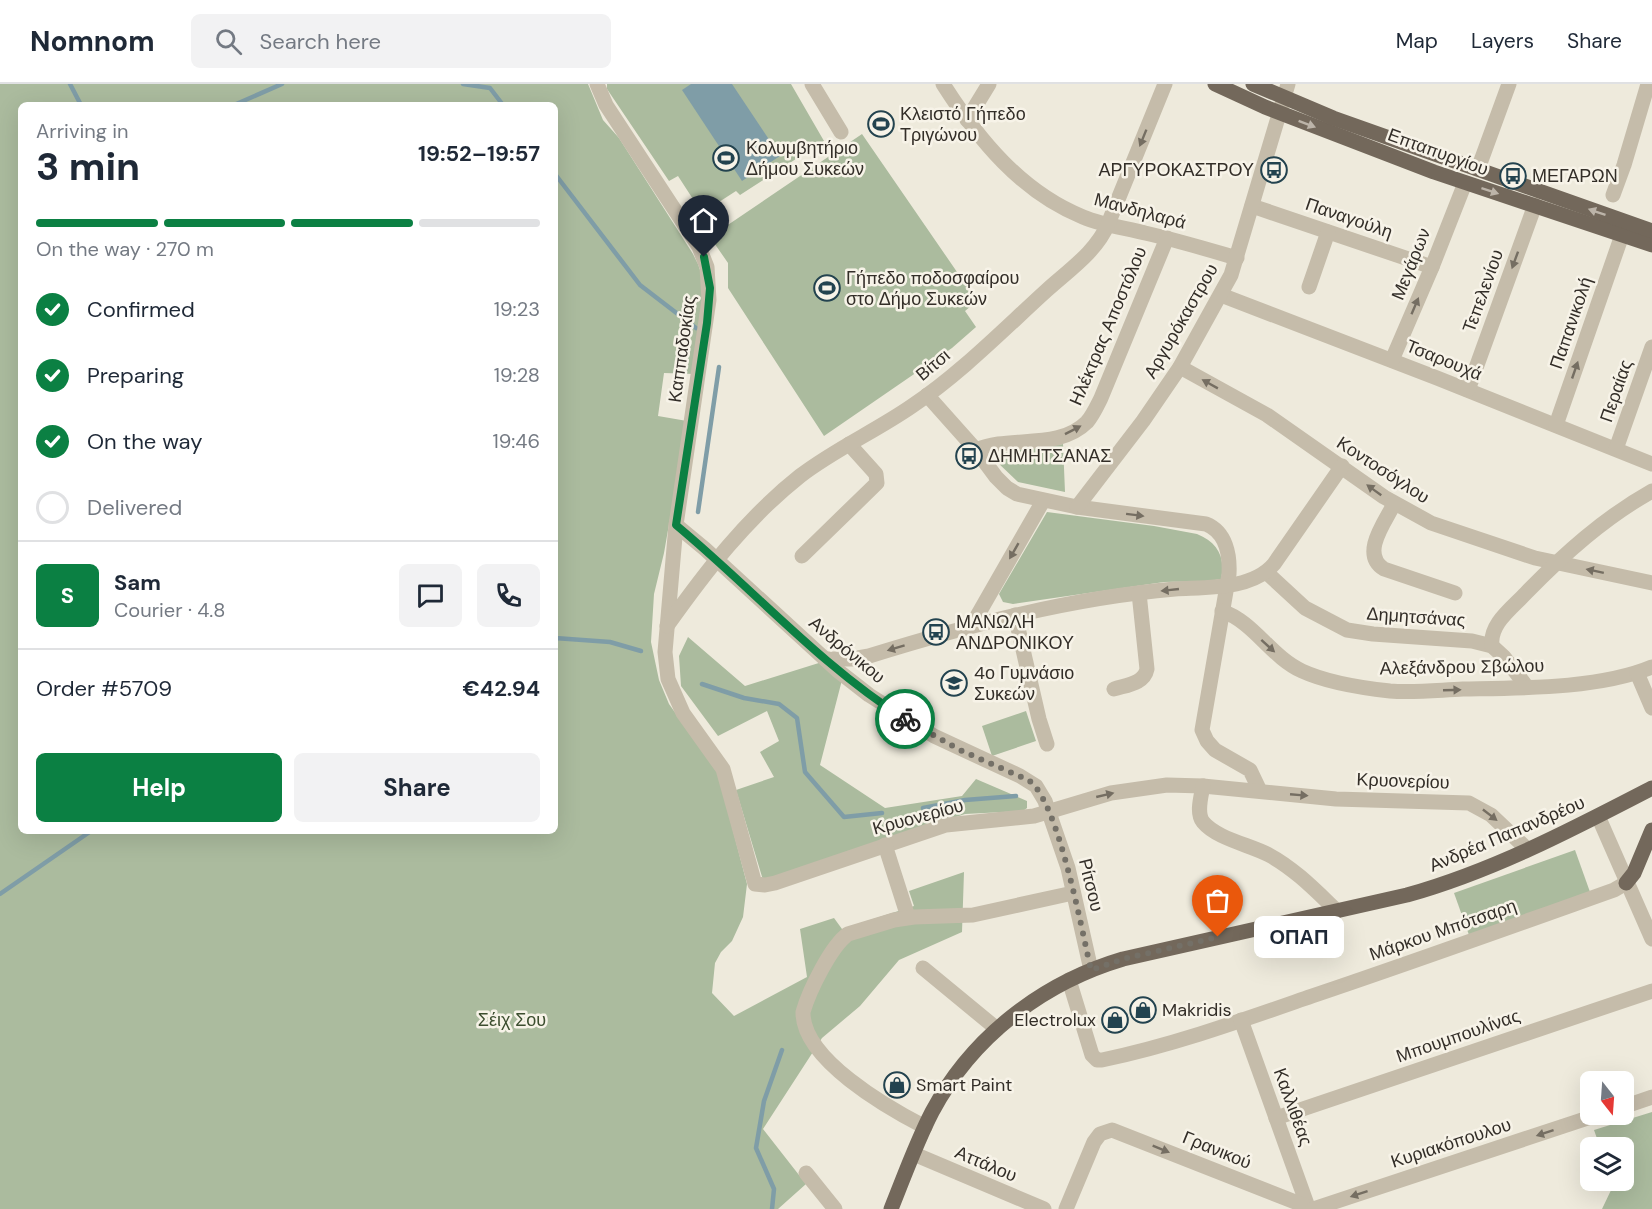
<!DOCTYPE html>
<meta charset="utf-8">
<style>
:root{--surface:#fff;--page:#f2f2f3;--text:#1f2937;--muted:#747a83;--line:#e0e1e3;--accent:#0b8043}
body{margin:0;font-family:"DM Sans",sans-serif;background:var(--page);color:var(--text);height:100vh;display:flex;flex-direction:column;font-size:22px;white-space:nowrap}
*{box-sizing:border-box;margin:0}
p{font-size:20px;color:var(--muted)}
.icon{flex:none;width:33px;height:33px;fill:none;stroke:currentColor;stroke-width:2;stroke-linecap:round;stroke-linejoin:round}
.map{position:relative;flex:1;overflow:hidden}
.side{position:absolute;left:18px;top:18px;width:540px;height:732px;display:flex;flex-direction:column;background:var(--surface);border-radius:9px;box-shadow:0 6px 24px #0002}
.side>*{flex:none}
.needle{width:39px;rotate:163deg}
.controls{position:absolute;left:1580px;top:987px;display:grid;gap:12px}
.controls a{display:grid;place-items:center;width:54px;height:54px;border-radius:9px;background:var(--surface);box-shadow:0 6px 24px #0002;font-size:30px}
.pin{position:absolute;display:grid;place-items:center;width:51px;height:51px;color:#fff;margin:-62px -26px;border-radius:50% 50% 50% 0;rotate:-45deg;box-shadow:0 0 6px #0007}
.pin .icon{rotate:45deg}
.courier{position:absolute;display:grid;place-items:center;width:60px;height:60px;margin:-30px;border:4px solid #0b8043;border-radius:50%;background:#fff;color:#222;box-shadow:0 2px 8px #0007}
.bubble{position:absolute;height:42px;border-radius:9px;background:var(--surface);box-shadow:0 6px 24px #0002;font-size:20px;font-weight:700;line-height:42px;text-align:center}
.head em{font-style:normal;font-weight:700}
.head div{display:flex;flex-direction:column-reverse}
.head{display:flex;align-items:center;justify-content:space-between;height:102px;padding:0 18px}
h1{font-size:39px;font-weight:700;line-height:45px}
.bar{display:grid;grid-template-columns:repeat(4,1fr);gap:9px 6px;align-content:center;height:72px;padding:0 18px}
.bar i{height:8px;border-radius:4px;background:var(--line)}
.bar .active{background:var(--accent)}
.bar p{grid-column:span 4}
.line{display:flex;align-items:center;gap:15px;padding:0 18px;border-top:2px solid var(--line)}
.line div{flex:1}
.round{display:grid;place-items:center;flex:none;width:63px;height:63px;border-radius:9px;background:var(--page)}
ol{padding:0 18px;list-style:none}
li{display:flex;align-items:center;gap:18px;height:66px}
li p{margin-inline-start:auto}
li .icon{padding:6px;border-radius:50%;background:var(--accent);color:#fff;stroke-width:4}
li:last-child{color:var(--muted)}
li i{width:33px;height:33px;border:3px solid var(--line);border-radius:50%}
.action{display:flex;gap:12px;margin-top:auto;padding:12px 18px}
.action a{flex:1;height:69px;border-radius:9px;background:var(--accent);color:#fff;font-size:24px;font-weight:700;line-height:69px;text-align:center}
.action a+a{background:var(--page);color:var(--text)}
header{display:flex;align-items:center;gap:36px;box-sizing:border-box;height:84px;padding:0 30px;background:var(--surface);border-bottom:2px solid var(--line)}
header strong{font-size:28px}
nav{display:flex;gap:33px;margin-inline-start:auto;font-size:21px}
.search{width:420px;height:54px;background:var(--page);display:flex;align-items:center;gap:15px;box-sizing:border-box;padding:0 21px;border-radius:9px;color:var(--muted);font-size:22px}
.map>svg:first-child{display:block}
.green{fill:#abbb9e;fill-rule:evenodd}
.water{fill:#7f9da7}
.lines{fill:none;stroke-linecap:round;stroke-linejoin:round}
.stream{stroke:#7f9da7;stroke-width:4.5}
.minor{stroke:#c5bcaa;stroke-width:15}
.major{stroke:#73685b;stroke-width:15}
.oneway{fill:#bcb4a9}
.oneway2{fill:#756e62}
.done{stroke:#747067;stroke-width:6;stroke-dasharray:0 10.8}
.route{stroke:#0b8043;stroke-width:8}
.labels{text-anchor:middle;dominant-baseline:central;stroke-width:5;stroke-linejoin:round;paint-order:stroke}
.poi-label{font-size:18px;fill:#332e28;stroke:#f7f3e8;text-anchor:start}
.street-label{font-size:18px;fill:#332e28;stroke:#f7f3e8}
.park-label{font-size:18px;fill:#3c4e2f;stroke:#f7f3e8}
</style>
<header>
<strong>Nomnom</strong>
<div class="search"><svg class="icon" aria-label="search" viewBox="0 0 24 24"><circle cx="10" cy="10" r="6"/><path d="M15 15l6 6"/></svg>Search here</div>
<nav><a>Map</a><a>Layers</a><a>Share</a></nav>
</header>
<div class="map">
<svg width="1652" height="1125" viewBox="0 0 1652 1125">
<rect width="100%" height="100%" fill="#eeeadc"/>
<g class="green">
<path d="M0,0H588L603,36L619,54L693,170L698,180L704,198L694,290L664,289L658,332L687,337L664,469L654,510L651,558L659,596L669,620L718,689L747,800L743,833L732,857L721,868L715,879L712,909L734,932L807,893L800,845L834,834L842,845L914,822L909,807L964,788L962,848L899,876L860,922L822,954L763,1045L806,1100L778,1125H0ZM21,21H555V747H21Z"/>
<path d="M607,0H791L824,57L740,111L736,107L702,129L678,92L669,97L607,5Z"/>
<path d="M862,50L977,217L965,227L976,243L952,264L824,352L728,204V179L710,153Z"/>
<path d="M1063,360L1065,408L1018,398L996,377L997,372L1012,366L1038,364Z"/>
<path d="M1047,428L1154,442L1197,450C1217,458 1226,473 1221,495C1203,499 1183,497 1164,498L1013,520L1003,518L999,510Z"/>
<path d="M688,553L745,602L822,578L842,596L820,681L885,724L962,712L976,695L1027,717V724L1023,727L965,730L763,796L736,706L774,693L760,668L779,657L767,627L718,652L681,602L679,572Z"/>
<path d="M1026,627L1036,657L992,672L982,642Z"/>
<path d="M1575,766L1590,808L1469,851L1454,809Z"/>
<path d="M1652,1028V1125H1602L1613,1102L1611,1097L1623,1096V1064L1600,1063L1594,1046Z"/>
</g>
<path class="water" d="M691,0H732L780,72L742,97L682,6Z"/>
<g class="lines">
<g class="stream">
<path d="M70,0L81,21"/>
<path d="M463,0L490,4L503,21"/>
<path d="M234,21L282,0"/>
<path d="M555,90L640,201L696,244"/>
<path d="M698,428L719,283"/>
<path d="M555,554L610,558L641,567"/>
<path d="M702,600L744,614L779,620L797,634L805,688L844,733L882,729"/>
<path d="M923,724L965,716L1016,712"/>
<path d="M0,810L91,747"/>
<path d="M772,1125L774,1105L756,1064L764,1017L782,966"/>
</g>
<g class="minor">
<path d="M597,0L606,21L699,163L707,183L709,216L676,441L705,465L837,586L869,611L934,652L1020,692L1036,702L1045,717L1068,784L1091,886"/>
<path d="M812,0L841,48"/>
<path d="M943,0C978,55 1021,108 1083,133C1102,141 1125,144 1145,149C1176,156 1206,165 1237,174"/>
<path d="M967,36L989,0"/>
<path d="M1478,85L1509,0"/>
<path d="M1613,111L1624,81L1648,0"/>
<path d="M1252,122L1432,183"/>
<path d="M1309,203L1328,148"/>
<path d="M1221,211L1437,294L1652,380"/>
<path d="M1392,276L1432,183L1465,99"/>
<path d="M1180,283L1267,331L1384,413L1431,439L1535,474L1652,499"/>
<path d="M1468,306L1535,121"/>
<path d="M927,311L976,366L996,393L1007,404L1017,410L1077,423L1206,440C1226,448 1230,471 1229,490L1202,646L1207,657L1215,666L1250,686L1260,707"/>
<path d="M1556,341L1622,151"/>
<path d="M1616,365L1652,263"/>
<path d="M976,366C1010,351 1058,367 1087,338C1093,331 1097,322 1101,314L1167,154"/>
<path d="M1394,420C1385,438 1360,470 1384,485L1455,509"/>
<path d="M1077,423L1143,337L1180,283L1231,191L1288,0"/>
<path d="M676,441L665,568L668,595L683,629L723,685L755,800L765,801L775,799L946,741L1034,732L1111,709L1167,701L1203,702L1336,715L1469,719L1491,731L1527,765"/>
<path d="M802,472L877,399L876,390L849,360"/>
<path d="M1266,488L1305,524L1347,546L1373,550L1472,557L1492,562L1504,573L1527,603"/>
<path d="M1222,527C1254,538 1271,573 1302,587C1328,599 1362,604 1390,607C1414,609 1439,606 1463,605C1520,604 1600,605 1652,583"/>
<path d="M1015,531L1039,635L1047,660"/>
<path d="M972,541L1043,417"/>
<path d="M667,542C706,487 747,434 800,392C835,365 876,347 912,322C960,290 1004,245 1047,206C1069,186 1096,168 1108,140L1165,0"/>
<path d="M1492,562C1489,540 1512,524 1526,509C1564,470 1604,434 1652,407"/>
<path d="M825,575H852L869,572C969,541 1070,514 1175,505C1206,503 1252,506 1274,480L1342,382"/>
<path d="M1637,589L1652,624"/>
<path d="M1114,605C1126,601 1144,600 1147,585L1139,509"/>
<path d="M1203,702C1201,713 1196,729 1203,738C1217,755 1251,761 1269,771C1295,785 1316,807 1337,827"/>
<path d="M1598,732L1652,855"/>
<path d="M885,761L908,833"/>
<path d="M923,884L997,945"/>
<path d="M1069,896L1092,971L1097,976H1102C1174,961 1243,936 1312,912C1413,878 1513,842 1614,806L1626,799"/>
<path d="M1241,936L1308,1123"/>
<path d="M1623,1023L1652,1013"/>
<path d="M1276,1034L1652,907"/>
<path d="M925,1043C888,1024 802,975 803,928C809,907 831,862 848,850L894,836L914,833L973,831L1073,809"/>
<path d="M914,1070L1044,1125"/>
<path d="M806,1089L835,1125"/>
<path d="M1066,1125L1094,1058L1100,1050L1112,1046L1313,1125"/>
<path d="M1313,1125L1600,1030"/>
</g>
<g class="major">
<path d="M1215,0L1265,23L1434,88L1652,161"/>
<path d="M1253,0L1333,34L1652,147"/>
<path d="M1626,799L1634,789L1652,746"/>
<path d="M891,1125C904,1093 916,1059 932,1028C972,953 1042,899 1123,875L1407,811C1493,787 1573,745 1652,704"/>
</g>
</g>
<defs><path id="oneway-solid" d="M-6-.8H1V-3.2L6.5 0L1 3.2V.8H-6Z" transform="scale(1.5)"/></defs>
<g class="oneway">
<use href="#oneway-solid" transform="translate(1307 40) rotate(21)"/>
<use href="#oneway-solid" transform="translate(1490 107) rotate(18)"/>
<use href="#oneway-solid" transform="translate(1597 128) rotate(-161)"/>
</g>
<g class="oneway2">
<use href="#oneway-solid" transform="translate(1143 54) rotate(112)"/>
<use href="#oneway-solid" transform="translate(1515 176) rotate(110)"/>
<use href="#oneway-solid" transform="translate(1415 222) rotate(-67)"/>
<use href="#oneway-solid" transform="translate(1575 286) rotate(-71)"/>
<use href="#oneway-solid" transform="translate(1210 300) rotate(-151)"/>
<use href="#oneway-solid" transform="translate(1073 346) rotate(-27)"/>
<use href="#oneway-solid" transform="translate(1374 406) rotate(-144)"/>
<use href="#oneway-solid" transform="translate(1135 431) rotate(7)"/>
<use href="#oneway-solid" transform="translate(1014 467) rotate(120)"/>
<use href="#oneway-solid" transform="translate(1595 487) rotate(-168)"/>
<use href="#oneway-solid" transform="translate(1170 506) rotate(174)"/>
<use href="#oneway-solid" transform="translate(1268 562) rotate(42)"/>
<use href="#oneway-solid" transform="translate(896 564) rotate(163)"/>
<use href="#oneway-solid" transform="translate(1452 606) rotate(-2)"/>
<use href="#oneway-solid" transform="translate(1105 711) rotate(-13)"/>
<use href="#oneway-solid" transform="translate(1299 711) rotate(5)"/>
<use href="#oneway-solid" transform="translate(1490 731) rotate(38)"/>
<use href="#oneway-solid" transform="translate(1545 1049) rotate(162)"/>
<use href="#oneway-solid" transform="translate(1161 1065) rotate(22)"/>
<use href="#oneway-solid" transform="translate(1359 1110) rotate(162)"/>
</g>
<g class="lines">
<path class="done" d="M905,635L960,666L1028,696C1058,714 1082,848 1091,886L1123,875L1218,853"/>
<path class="route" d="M704,173L710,204L707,239L676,441C753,505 820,581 905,635"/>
</g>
<defs>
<g id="stadium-ring" transform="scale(1.35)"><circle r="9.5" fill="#f7f3e8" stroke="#23434f" stroke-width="1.5"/><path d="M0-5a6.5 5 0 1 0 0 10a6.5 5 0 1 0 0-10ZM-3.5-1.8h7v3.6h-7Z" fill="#23434f"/></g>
<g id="bus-ring" transform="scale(1.35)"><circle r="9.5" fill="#f7f3e8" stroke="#23434f" stroke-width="1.5"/><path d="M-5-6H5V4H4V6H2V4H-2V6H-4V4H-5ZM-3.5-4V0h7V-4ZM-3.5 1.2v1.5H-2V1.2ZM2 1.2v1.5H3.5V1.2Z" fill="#23434f"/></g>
<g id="school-ring" transform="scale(1.35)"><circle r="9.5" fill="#f7f3e8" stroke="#23434f" stroke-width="1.5"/><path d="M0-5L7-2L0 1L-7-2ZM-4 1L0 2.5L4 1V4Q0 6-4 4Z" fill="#23434f"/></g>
<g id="shop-ring" transform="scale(1.35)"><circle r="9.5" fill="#f7f3e8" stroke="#23434f" stroke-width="1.5"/><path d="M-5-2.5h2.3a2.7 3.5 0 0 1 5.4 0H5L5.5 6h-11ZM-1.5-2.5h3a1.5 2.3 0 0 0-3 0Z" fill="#23434f"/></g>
</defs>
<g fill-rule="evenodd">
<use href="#stadium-ring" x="881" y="40"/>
<use href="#stadium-ring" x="726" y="74"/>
<use href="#bus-ring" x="1274" y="86"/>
<use href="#bus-ring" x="1513" y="92"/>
<use href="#stadium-ring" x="827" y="204"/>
<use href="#bus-ring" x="969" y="372"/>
<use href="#bus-ring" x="936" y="548"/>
<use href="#school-ring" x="954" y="599"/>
<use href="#shop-ring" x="1143" y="926"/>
<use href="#shop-ring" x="1115" y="936"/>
<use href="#shop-ring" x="897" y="1001"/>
</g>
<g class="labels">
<g class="poi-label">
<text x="900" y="30">Κλειστό Γήπεδο<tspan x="900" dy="21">Τριγώνου</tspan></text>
<text x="746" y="64">Κολυμβητήριο<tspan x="746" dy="21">Δήμου Συκεών</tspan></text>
<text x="1254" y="86" text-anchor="end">ΑΡΓΥΡΟΚΑΣΤΡΟΥ</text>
<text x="1532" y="92">ΜΕΓΑΡΩΝ</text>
<text x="846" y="194">Γήπεδο ποδοσφαίρου<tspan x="846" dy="21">στο Δήμο Συκεών</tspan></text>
<text x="988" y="372">ΔΗΜΗΤΣΑΝΑΣ</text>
<text x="956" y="538">ΜΑΝΩΛΗ<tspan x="956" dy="21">ΑΝΔΡΟΝΙΚΟΥ</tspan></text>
<text x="974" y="589">4ο Γυμνάσιο<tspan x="974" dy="21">Συκεών</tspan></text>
<text x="1162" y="926">Makridis</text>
<text x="1096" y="936" text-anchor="end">Electrolux</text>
<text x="916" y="1001">Smart Paint</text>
</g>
<g class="street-label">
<text transform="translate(1438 68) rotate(20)">Επταπυργίου</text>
<text transform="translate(1140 127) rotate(15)">Μανδηλαρά</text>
<text transform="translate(1349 134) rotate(19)">Παναγούλη</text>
<text transform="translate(1411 180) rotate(-68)">Μεγάρων</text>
<text transform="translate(1483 207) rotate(-70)">Τεπελενίου</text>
<text transform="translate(1181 237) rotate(-60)">Αργυρόκαστρου</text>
<text transform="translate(1571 239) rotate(-71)">Παπανικολή</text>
<text transform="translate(1108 242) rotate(-67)">Ηλέκτρας Αποστόλου</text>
<text transform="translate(682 265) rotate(-82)">Καππαδοκίας</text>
<text transform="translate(1444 276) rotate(22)">Τσαρουχά</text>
<text transform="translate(933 281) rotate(-40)">Βίτσι</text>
<text transform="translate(1616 307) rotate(-71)">Περαίας</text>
<text transform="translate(1383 386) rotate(33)">Κοντοσόγλου</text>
<text transform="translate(1416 533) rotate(4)">Δημητσάνας</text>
<text transform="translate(847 566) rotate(40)">Ανδρόνικου</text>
<text transform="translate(1462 583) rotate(-1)">Αλεξάνδρου Σβώλου</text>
<text transform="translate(1403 697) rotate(2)">Κρυονερίου</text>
<text transform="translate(918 733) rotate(-15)">Κρυονερίου</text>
<text transform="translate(1507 750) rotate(-23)">Ανδρέα Παπανδρέου</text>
<text transform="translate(1091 801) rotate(76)">Ρίτσου</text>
<text transform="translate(1443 846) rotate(-19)">Μάρκου Μπότσαρη</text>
<text transform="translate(1458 952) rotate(-19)">Μπουμπουλίνας</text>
<text transform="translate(1293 1023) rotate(70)">Καλλιθέας</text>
<text transform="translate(1451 1059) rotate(-18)">Κυριακόπουλου</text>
<text transform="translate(1217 1066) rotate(22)">Γρανικού</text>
<text transform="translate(986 1080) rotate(23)">Αττάλου</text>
</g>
<g class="park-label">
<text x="512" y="936">Σέιχ Σου</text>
</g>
</g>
</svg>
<div class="controls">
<a><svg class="needle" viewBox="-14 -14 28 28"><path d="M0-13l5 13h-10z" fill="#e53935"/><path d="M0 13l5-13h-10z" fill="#747a83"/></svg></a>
<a><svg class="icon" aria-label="layers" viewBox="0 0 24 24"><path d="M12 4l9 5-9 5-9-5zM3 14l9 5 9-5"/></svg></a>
</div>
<div class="pin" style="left:1218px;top:853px;background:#ea580c"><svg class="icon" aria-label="bag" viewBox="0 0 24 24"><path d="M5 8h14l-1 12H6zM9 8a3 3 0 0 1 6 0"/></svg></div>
<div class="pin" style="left:704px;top:173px;background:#1f2937"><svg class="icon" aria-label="home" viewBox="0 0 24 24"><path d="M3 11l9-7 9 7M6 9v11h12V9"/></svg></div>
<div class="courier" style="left:905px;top:635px"><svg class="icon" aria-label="bike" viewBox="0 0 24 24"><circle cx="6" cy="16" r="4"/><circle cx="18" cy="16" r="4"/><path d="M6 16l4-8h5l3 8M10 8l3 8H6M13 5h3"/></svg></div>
<div class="bubble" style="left:1254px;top:832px;width:90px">ΟΠΑΠ</div>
<section class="side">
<div class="head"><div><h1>3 min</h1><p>Arriving in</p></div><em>19:52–19:57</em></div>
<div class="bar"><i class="active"></i><i class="active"></i><i class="active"></i><i></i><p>On the way · 270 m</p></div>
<ol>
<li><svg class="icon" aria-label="check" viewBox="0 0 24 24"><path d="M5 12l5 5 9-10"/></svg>Confirmed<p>19:23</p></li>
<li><svg class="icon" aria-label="check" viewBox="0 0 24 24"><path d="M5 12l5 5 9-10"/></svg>Preparing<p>19:28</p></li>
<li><svg class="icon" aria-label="check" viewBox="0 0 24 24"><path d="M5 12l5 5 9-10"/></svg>On the way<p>19:46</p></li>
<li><i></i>Delivered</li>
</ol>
<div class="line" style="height:108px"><b class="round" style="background:var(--accent);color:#fff">S</b><div><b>Sam</b><p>Courier · 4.8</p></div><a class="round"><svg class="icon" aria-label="chat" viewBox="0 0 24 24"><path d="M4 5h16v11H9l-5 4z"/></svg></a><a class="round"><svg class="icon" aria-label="phone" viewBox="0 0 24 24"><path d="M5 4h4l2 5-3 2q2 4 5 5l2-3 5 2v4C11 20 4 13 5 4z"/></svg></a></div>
<div class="line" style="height:78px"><div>Order #5709</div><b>€42.94</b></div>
<div class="action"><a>Help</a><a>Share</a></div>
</section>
</div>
